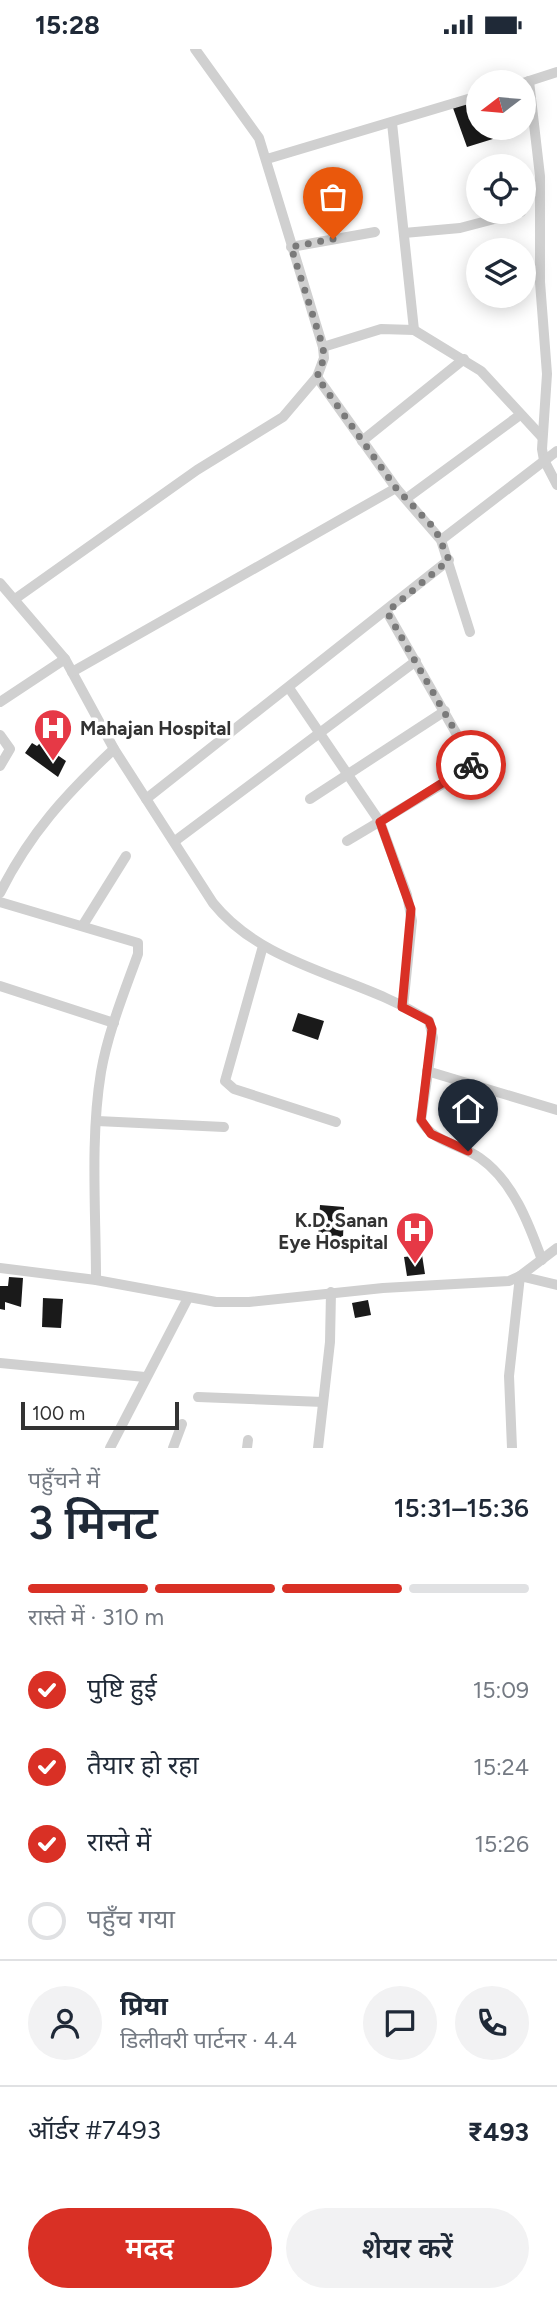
<!DOCTYPE html>
<html lang="hi">
<meta charset="utf-8">
<style>
:root{--surface:#fff;--page:#f2f2f3;--text:#1f2937;--muted:#747a83;--line:#e0e1e3;--accent:#d93025}
body{margin:0;font-family:Figtree,"Noto Sans Devanagari",sans-serif;background:var(--page);color:var(--text);height:100vh;display:flex;flex-direction:column;font-size:26px;white-space:nowrap}
*{box-sizing:border-box;margin:0}
p{font-size:23px;color:var(--muted)}
.icon{flex:none;width:38px;height:38px;fill:none;stroke:currentColor;stroke-width:2;stroke-linecap:round;stroke-linejoin:round}
.map{position:relative;height:1399px;overflow:hidden}
.drawer{display:flex;flex-direction:column;background:var(--surface);flex:1}
.drawer>*{flex:none}
.needle{width:46px;rotate:254deg}
.tools{position:absolute;left:466px;top:21px;display:grid;gap:14px}
.tools a{display:grid;place-items:center;width:70px;height:70px;border-radius:50%;background:var(--surface);box-shadow:0 4px 18px #0003;font-size:35px}
.scale{position:absolute;left:21px;bottom:18px;width:158px;box-sizing:border-box;padding-left:7px;border:4px solid #333;border-top:0;font-size:19px;line-height:24px;white-space:nowrap;color:#333;-webkit-text-stroke:5px #fff;paint-order:stroke}
.pin{position:absolute;display:grid;place-items:center;width:60px;height:60px;color:#fff;margin:-72px -30px;border-radius:50% 50% 50% 0;rotate:-45deg;box-shadow:0 0 7px #0007}
.pin .icon{rotate:45deg}
.courier{position:absolute;display:grid;place-items:center;width:70px;height:70px;margin:-35px;border:5px solid #d93025;border-radius:50%;background:#fff;color:#222;box-shadow:0 2px 9px #0007}
.summary em{font-style:normal;font-weight:600}
.summary div{display:flex;flex-direction:column-reverse}
.summary{display:flex;align-items:center;justify-content:space-between;height:119px;padding:0 28px}
h1{font-size:46px;font-weight:600;line-height:52px}
.bar{display:grid;grid-template-columns:repeat(4,1fr);gap:10px 7px;align-content:center;height:84px;padding:0 28px}
.bar i{height:9px;border-radius:5px;background:var(--line)}
.bar .active{background:var(--accent)}
.bar p{grid-column:span 4}
.line{display:flex;align-items:center;gap:18px;padding:0 28px;border-top:2px solid var(--line)}
.line div{flex:1}
.round{display:grid;place-items:center;flex:none;width:74px;height:74px;border-radius:37px;background:var(--page)}
ol{padding:0 28px;list-style:none}
li{display:flex;align-items:center;gap:21px;height:77px}
li p{margin-inline-start:auto}
li .icon{padding:7px;border-radius:50%;background:var(--accent);color:#fff;stroke-width:4}
li:last-child{color:var(--muted)}
li i{width:38px;height:38px;border:4px solid var(--line);border-radius:50%}
.primary-button{display:flex;gap:14px;margin-top:auto;padding:14px 28px}
.primary-button a{flex:1;height:80px;border-radius:42px;background:var(--accent);color:#fff;font-size:28px;font-weight:600;line-height:80px;text-align:center}
.primary-button a+a{background:var(--page);color:var(--text)}
.status{display:flex;justify-content:space-between;align-items:center;height:49px;padding:0 35px;background:var(--surface);direction:ltr}
.status svg{height:19px;fill:currentColor}
.map>svg:first-child{display:block}
.building{fill:#1a1a1a}
.lines{fill:none;stroke-linecap:round;stroke-linejoin:round}
.minor{stroke:#d0d0d0;stroke-width:10}
.done{stroke:#7a7a7a;stroke-width:7;stroke-dasharray:0 12.6}
.route{stroke:#d93025;stroke-width:9}
.labels{text-anchor:middle;dominant-baseline:central;stroke-width:7;stroke-linejoin:round;paint-order:stroke}
.poi-label{font-size:19px;font-weight:bold;fill:#333;stroke:#fff;text-anchor:start}
</style>
<div class="status"><b>15:28</b><svg viewBox="0 0 49 12"><path d="M0 12V9h3v3zM5 12V6h3v6zM10 12V3h3v9zM15 12V0h3v12zM26 1h20v11H26zM47 4h2v5h-2z"/></svg></div>
<div class="map">
<svg width="557" height="1399" viewBox="0 0 557 1399">
<rect width="100%" height="100%" fill="#fff"/>
<g class="building">
<path d="M478,51V79H493L496,89L467,98L453,59Z"/>
<path d="M32,694L37,697L40,694L66,712L58,728L25,704Z"/>
<path d="M298,964L324,972L318,991L292,982Z"/>
<path d="M320,1156L344,1158L343,1189L318,1188Z"/>
<path d="M422,1206L425,1225L407,1227L404,1208Z"/>
<path d="M9,1228L23,1229L21,1258L5,1253V1261L0,1260V1237H8Z"/>
<path d="M43,1249L63,1250L61,1279L42,1278Z"/>
<path d="M368,1251L371,1266L355,1269L352,1254Z"/>
</g>
<g class="lines">
<g class="minor">
<path d="M529,32L540,127V233L547,325L542,400L544,411L557,436"/>
<path d="M523,34L557,23"/>
<path d="M392,74L414,281"/>
<path d="M267,110L478,47"/>
<path d="M404,184L460,179L521,163"/>
<path d="M291,198L375,183"/>
<path d="M323,298L381,280L414,281L481,322L542,388"/>
<path d="M317,328L396,439L441,491L470,583"/>
<path d="M362,392L464,310"/>
<path d="M407,449L520,366"/>
<path d="M441,491L557,402"/>
<path d="M0,534L65,610L114,700L213,854C266,920 361,927 429,972L433,989L421,1071C433,1094 461,1095 480,1109C513,1132 529,1175 542,1211"/>
<path d="M15,550L197,421L283,368L317,328L324,309L323,298L259,89L195,0"/>
<path d="M72,623L396,439"/>
<path d="M289,639L380,773L407,846L412,872L403,958"/>
<path d="M0,653L65,610"/>
<path d="M0,686L10,700L0,717"/>
<path d="M146,750L449,511"/>
<path d="M310,750L445,662"/>
<path d="M175,792L416,612"/>
<path d="M347,792L468,720L472,712L387,563"/>
<path d="M0,844C30,784 66,745 114,700"/>
<path d="M0,853L138,894V905C124,944 108,983 101,1023C90,1090 96,1163 96,1231"/>
<path d="M83,876L126,807"/>
<path d="M263,897L225,1032L234,1040L336,1073"/>
<path d="M0,937L114,974"/>
<path d="M427,1022L557,1061"/>
<path d="M97,1072L224,1078"/>
<path d="M0,1219L96,1231L216,1253H249L383,1239L509,1232L520,1227L557,1199"/>
<path d="M0,1314L145,1328"/>
<path d="M198,1348L323,1353"/>
<path d="M110,1399L188,1249"/>
<path d="M173,1399L182,1375"/>
<path d="M247,1399L248,1391"/>
<path d="M318,1399L330,1293L331,1243"/>
<path d="M512,1399L509,1327L520,1227L557,1236"/>
</g>
</g>
<g class="lines">
<path class="done" d="M333,190L291,198L323,298L324,309L317,328L396,439L435,480L449,511L387,563L470,708L471,716"/>
<path class="route" d="M468,1102L431,1085L421,1071L432,980L429,972L402,958L411,860L380,773L471,716"/>
</g>
<defs>
<g id="hospital-pin" transform="scale(2.0125)"><path d="M0 17L-7.5 6A9.5 9.5 0 1 1 7.5 6Z" fill="#e63946" stroke="#fff"/><path d="M-5-5h3v3.5h4V-5h3V5h-3V1.5h-4V5h-3Z" fill="#fff"/></g>
</defs>
<g fill-rule="evenodd">
<use href="#hospital-pin" x="53" y="679"/>
<use href="#hospital-pin" x="415" y="1182"/>
</g>
<g class="labels">
<g class="poi-label">
<text x="80" y="679">Mahajan Hospital</text>
<text x="388" y="1171" text-anchor="end">K.D. Sanan<tspan x="388" dy="22">Eye Hospital</tspan></text>
</g>
</g>
</svg>
<div class="tools">
<a><svg class="needle" viewBox="-14 -14 28 28"><path d="M0-13l5 13h-10z" fill="#e53935"/><path d="M0 13l5-13h-10z" fill="#747a83"/></svg></a>
<a><svg class="icon" aria-label="locate" viewBox="0 0 24 24"><circle cx="12" cy="12" r="6"/><path d="M12 2v4M12 18v4M2 12h4M18 12h4"/></svg></a>
<a><svg class="icon" aria-label="layers" viewBox="0 0 24 24"><path d="M12 4l9 5-9 5-9-5zM3 14l9 5 9-5"/></svg></a>
</div>
<div class="scale">100 m</div>
<div class="pin" style="left:333px;top:190px;background:#ea580c"><svg class="icon" aria-label="bag" viewBox="0 0 24 24"><path d="M5 8h14l-1 12H6zM9 8a3 3 0 0 1 6 0"/></svg></div>
<div class="pin" style="left:468px;top:1102px;background:#1f2937"><svg class="icon" aria-label="home" viewBox="0 0 24 24"><path d="M3 11l9-7 9 7M6 9v11h12V9"/></svg></div>
<div class="courier" style="left:471px;top:716px"><svg class="icon" aria-label="bike" viewBox="0 0 24 24"><circle cx="6" cy="16" r="4"/><circle cx="18" cy="16" r="4"/><path d="M6 16l4-8h5l3 8M10 8l3 8H6M13 5h3"/></svg></div>
</div>
<section class="drawer">
<div class="summary"><div><h1>3 मिनट</h1><p>पहुँचने में</p></div><em>15:31–15:36</em></div>
<div class="bar"><i class="active"></i><i class="active"></i><i class="active"></i><i></i><p>रास्ते में · 310 m</p></div>
<ol>
<li><svg class="icon" aria-label="check" viewBox="0 0 24 24"><path d="M5 12l5 5 9-10"/></svg>पुष्टि हुई<p>15:09</p></li>
<li><svg class="icon" aria-label="check" viewBox="0 0 24 24"><path d="M5 12l5 5 9-10"/></svg>तैयार हो रहा<p>15:24</p></li>
<li><svg class="icon" aria-label="check" viewBox="0 0 24 24"><path d="M5 12l5 5 9-10"/></svg>रास्ते में<p>15:26</p></li>
<li><i></i>पहुँच गया</li>
</ol>
<div class="line" style="height:126px"><a class="round"><svg class="icon" aria-label="person" viewBox="0 0 24 24"><circle cx="12" cy="8" r="4"/><path d="M4 21q1-7 8-7t8 7"/></svg></a><div><b>प्रिया</b><p>डिलीवरी पार्टनर · 4.4</p></div><a class="round"><svg class="icon" aria-label="chat" viewBox="0 0 24 24"><path d="M4 5h16v11H9l-5 4z"/></svg></a><a class="round"><svg class="icon" aria-label="phone" viewBox="0 0 24 24"><path d="M5 4h4l2 5-3 2q2 4 5 5l2-3 5 2v4C11 20 4 13 5 4z"/></svg></a></div>
<div class="line" style="height:91px"><div>ऑर्डर #7493</div><b>₹493</b></div>
<div class="primary-button"><a>मदद</a><a>शेयर करें</a></div>
</section>
